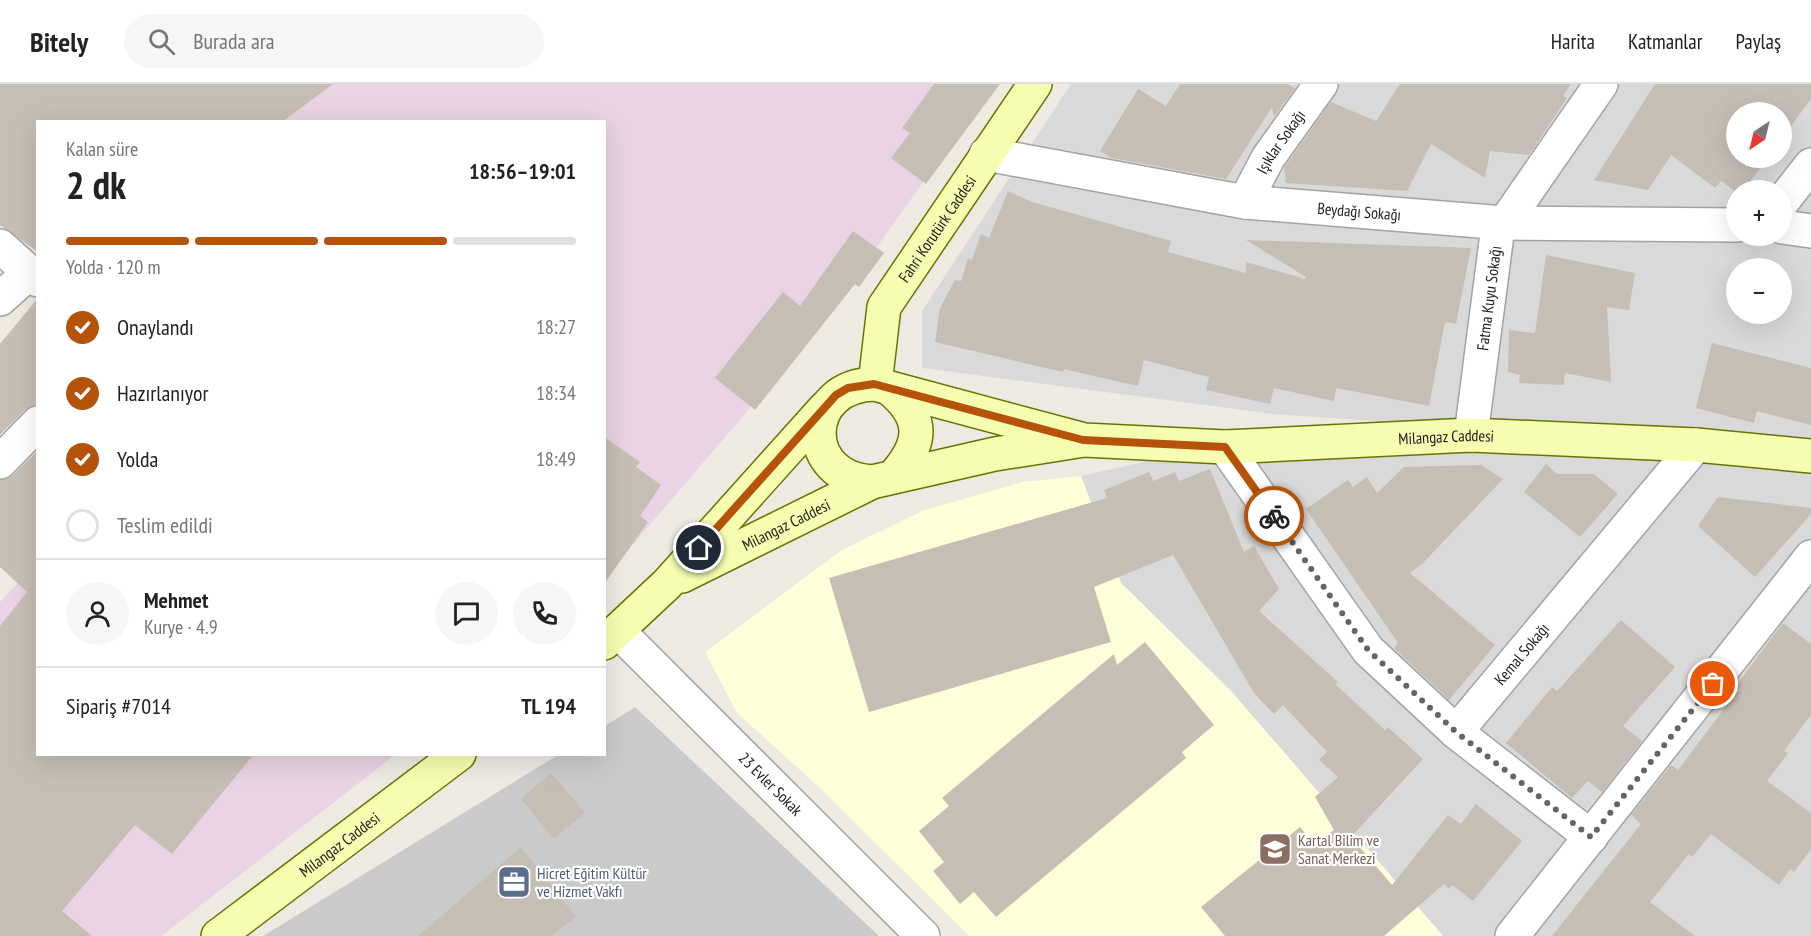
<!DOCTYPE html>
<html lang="tr">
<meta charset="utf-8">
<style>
:root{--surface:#fff;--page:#f6f6f6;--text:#222;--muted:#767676;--line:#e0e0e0;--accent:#b45309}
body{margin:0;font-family:"PT Sans Narrow",sans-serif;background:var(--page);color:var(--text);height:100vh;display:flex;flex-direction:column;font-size:22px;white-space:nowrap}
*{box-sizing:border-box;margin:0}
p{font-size:20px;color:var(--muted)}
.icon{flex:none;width:33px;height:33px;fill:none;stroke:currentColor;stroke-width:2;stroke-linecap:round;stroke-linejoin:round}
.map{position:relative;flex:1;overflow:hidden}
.details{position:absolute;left:36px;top:36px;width:570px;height:636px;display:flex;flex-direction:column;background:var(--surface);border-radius:0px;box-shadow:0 6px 24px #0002}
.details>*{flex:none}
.needle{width:39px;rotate:215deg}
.buttons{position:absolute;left:1726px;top:18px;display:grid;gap:12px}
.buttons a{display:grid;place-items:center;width:66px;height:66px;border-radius:50%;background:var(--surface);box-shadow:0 6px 24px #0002;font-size:30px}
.pin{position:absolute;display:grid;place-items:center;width:51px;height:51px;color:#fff;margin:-26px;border:3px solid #fff;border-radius:50%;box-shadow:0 2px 6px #0007}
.courier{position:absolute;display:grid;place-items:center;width:60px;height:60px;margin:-30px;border:4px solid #b45309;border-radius:50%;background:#fff;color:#222;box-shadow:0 2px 8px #0007}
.summary em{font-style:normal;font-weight:800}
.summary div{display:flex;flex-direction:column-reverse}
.summary{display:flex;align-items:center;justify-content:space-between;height:102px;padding:0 30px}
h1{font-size:39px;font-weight:800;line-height:45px}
.bar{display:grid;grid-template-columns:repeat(4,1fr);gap:9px 6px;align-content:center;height:72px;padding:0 30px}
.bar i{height:8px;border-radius:4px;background:var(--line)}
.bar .active{background:var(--accent)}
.bar p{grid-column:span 4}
.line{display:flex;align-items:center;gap:15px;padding:0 30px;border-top:2px solid var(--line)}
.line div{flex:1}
.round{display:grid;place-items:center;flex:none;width:63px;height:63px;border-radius:32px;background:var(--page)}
ol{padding:0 30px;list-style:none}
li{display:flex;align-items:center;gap:18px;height:66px}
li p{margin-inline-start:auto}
li .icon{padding:6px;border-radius:50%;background:var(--accent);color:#fff;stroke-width:4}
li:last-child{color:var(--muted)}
li i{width:33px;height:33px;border:3px solid var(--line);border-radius:50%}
header{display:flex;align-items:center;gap:36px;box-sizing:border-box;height:84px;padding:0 30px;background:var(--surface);border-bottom:2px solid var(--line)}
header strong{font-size:28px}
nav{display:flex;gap:33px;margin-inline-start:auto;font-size:21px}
.search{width:420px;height:54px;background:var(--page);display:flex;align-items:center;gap:15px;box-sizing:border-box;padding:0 21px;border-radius:33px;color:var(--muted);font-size:22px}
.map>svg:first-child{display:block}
.residential{fill:#dad9d9;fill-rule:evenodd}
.industrial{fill:#e8d2e3}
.education{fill:#fdffd9}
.religious{fill:#cacaca}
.building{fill:#c6bdb4}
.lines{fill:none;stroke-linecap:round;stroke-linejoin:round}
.street-casing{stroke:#a3a3a3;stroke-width:36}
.secondary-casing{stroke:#647600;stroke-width:36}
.street{stroke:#fff;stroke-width:33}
.secondary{stroke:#f6fdb0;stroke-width:33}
.done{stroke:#666461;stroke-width:6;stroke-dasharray:0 10.8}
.route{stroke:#b45309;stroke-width:8}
.labels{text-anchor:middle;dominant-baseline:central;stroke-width:4.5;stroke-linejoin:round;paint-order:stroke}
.street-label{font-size:16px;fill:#1c1c1c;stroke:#fff}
.education-label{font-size:16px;fill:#785e54;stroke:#fff;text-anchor:start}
.service-label{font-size:16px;fill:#4e5e75;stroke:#fff;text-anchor:start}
</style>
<header>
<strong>Bitely</strong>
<div class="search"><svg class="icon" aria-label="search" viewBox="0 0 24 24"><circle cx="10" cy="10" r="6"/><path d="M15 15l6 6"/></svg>Burada ara</div>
<nav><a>Harita</a><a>Katmanlar</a><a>Paylaş</a></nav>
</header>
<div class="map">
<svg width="1811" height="852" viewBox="0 0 1811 852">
<rect width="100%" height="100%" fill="#eeeae1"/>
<g class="residential">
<path d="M1071,0H1811V360L1525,347L1273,330L922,284V227ZM1737,28H1782V74H1737ZM1737,106H1782V152H1737ZM1737,184H1782V230H1737Z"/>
<path d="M1432,358L1811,384V852H1443L1231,607L1121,499L1081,392L1165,373Z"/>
</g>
<g class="industrial">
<path d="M0,0H993L822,240L605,493L604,38H38Z"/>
<path d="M37,479L38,670L395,671L161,852H0V518Z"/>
</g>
<path class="education" d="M1081,392L1121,499L1231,607L1443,852H969L819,703L737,629L705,568L842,466L922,427L1022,398Z"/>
<path class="religious" d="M635,623L879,852H263L558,671L604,670L605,642Z"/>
<g class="building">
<path d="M0,0H333L282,38H38V168L0,141Z"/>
<path d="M934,0H1000L926,100L891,74L910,49L902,44Z"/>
<path d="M1180,0H1287L1295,4L1274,33L1272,23L1226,95L1112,74L1100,67L1138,5L1166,22Z"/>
<path d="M1400,0H1571L1563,12L1567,14L1529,71L1490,67L1485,94L1431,60L1407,107L1286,99L1284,84L1331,18L1376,37Z"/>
<path d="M1655,0H1811V15L1782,54V28H1737V74H1768L1744,106H1737V109L1721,97L1715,104L1671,71L1648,106L1594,96Z"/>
<path d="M1008,107L1032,118L1171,157L1168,168L1246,189V178L1305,195L1306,193L1246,156L1471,164L1456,240L1445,238L1429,322L1336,304L1334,317L1274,304L1270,320L1206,306L1209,293L1144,276L1138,302L1064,285L1063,288L935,258L940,224L955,196L961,197L968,174L972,176L981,150L989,154Z"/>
<path d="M853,147L884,169L859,203L855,200L755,326L715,294L783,208L800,222Z"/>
<path d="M1546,171L1635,189L1629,226L1607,223L1611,298L1565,289L1564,301L1519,299L1520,291L1508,288L1509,246L1535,249Z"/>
<path d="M38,214V321L25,326L0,351V260Z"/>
<path d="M1712,259L1811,284V341L1757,327L1754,339L1696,324Z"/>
<path d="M604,353L640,378L636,383L661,401L640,432L648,438L604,500Z"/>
<path d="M38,366V670H254L172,770L135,741L62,827L92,852H0V542L27,508L0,483V396L13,391Z"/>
<path d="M1546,380L1557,390H1594L1618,410L1580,453L1524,408Z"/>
<path d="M1481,381L1503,395L1423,479L1410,489L1495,561L1449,616L1394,564L1398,559L1306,425L1348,396L1353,403L1367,393L1377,409L1404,383Z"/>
<path d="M1210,385L1244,468L1254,462L1279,505L1259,527L1338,598L1335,600L1385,646L1388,643L1423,675L1351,753L1392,801L1448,731L1461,740L1476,720L1522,757L1473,817L1452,801L1449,805L1444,800L1384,852H1225L1201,823L1300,743L1314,760L1334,746L1315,713L1338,693L1319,676L1327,668L1283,621L1274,630L1254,609L1173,471L1094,503L1111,558L869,628L829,494L1107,414L1104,406L1149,388L1153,397L1175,388L1179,397Z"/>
<path d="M1718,413L1811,424V430L1755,493L1698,442Z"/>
<path d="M1621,536L1675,583L1623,642L1642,657L1602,708L1588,697L1572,714L1506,659L1552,603L1557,607Z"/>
<path d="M1783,539L1811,560V631L1784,667L1788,669L1767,697L1811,729V765L1794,788L1790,785L1779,801L1711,750L1692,773L1689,770L1650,818L1695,852H1552L1641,740L1631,731L1671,681L1678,686L1739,605L1735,603Z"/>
<path d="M1145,558L1214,641L1182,668L1186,674L996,833L974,808L960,820L933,787L944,778L919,747L949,722L942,714L1114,570L1117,581Z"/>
<path d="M551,689L585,729L554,755L521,715Z"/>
<path d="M521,763L576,833L551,852H418Z"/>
</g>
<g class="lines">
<g class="street-casing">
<g id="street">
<path id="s1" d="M986,70L1245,118L1504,139L1737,141"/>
<path id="s2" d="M1245,118L1268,74L1321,0"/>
<path d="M1782,118L1811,81"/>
<path d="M1782,143L1811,147"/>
<path d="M0,162L38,196"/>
<path d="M0,215L29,189"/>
<path id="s3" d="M1471,351L1497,150L1601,0"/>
<path d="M1225,363L1368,566L1456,648"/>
<path d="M0,378L38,339"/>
<path id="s4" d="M618,547L923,852"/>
<path id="s5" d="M1591,753L1456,648L1696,361"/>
<path d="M1512,852L1811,473"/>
</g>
</g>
<g class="secondary-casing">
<g id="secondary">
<path id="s6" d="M875,300L884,223L1035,0"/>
<path d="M890,305C925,334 923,359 894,392"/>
<path id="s7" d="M1084,356L995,370L872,398C800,394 802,301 875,300L1084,356L1225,363L1471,351L1696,361L1811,372"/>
<path id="s8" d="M682,492L872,398"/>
<path d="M604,559L667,500L825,324"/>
<path id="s9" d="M218,852L459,670"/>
</g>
</g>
<use href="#street" class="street"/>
<use href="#secondary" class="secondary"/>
</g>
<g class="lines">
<path class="done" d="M1274,432L1368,566L1456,648L1591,753L1713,600"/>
<path class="route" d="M699,464L836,311L848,304L874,300L1083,356L1225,363L1274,432"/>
</g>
<defs>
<g id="school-square" transform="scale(1.725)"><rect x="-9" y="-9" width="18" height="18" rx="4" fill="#8d6e63" stroke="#fff"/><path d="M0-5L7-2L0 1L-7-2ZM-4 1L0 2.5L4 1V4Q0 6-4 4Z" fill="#fff"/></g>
<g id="office-square" transform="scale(1.725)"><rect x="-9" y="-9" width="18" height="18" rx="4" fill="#5c6f8a" stroke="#fff"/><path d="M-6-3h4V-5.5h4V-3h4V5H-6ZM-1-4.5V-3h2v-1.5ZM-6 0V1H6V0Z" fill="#fff"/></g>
</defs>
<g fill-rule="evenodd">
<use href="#school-square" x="1275" y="765"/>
<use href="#office-square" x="514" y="798"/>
</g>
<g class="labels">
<g class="street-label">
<text stroke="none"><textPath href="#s2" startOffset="70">Işıklar Sokağı</textPath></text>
<text stroke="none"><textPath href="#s1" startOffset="378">Beydağı Sokağı</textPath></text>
<text stroke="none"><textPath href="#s6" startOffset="172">Fahri Korutürk Caddesi</textPath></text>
<text stroke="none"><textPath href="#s3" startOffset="138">Fatma Kuyu Sokağı</textPath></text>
<text stroke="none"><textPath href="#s7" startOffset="958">Milangaz Caddesi</textPath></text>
<text stroke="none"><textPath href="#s8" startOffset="116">Milangaz Caddesi</textPath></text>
<text stroke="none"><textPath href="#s5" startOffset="273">Kemal Sokağı</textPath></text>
<text stroke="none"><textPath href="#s4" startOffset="216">23 Evler Sokak</textPath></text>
<text stroke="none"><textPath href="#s9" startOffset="152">Milangaz Caddesi</textPath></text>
</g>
<g class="education-label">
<text x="1298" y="756">Kartal Bilim ve<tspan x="1298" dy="18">Sanat Merkezi</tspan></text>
</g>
<g class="service-label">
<text x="537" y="789">Hicret Eğitim Kültür<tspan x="537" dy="18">ve Hizmet Vakfı</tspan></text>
</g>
</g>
</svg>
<div class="buttons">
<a><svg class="needle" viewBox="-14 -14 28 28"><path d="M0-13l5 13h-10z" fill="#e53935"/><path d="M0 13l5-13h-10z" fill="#767676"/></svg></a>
<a>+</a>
<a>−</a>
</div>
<div class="pin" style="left:1713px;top:600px;background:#ea580c"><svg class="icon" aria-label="bag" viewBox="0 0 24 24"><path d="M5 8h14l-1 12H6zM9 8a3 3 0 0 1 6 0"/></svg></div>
<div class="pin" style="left:699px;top:464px;background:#1f2937"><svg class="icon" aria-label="home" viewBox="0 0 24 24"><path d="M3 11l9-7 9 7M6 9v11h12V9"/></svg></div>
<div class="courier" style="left:1274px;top:432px"><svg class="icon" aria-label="bike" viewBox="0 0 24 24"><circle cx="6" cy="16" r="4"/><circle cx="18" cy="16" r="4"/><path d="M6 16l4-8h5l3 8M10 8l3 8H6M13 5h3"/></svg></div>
<section class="details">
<div class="summary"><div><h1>2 dk</h1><p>Kalan süre</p></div><em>18:56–19:01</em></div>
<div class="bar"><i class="active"></i><i class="active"></i><i class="active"></i><i></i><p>Yolda · 120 m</p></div>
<ol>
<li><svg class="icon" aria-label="check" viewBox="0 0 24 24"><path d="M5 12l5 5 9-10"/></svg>Onaylandı<p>18:27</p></li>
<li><svg class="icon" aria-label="check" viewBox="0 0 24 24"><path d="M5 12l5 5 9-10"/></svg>Hazırlanıyor<p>18:34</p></li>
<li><svg class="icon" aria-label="check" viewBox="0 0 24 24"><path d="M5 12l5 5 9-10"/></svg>Yolda<p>18:49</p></li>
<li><i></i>Teslim edildi</li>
</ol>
<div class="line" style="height:108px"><a class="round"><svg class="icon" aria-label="person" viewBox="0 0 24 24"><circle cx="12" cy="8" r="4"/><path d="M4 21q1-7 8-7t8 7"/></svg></a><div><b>Mehmet</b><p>Kurye · 4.9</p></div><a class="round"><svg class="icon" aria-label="chat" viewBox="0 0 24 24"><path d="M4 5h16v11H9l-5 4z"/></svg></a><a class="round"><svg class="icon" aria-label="phone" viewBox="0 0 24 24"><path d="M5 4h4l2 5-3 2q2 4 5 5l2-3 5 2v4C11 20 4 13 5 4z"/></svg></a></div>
<div class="line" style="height:78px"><div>Sipariş #7014</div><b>TL 194</b></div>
</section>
</div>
